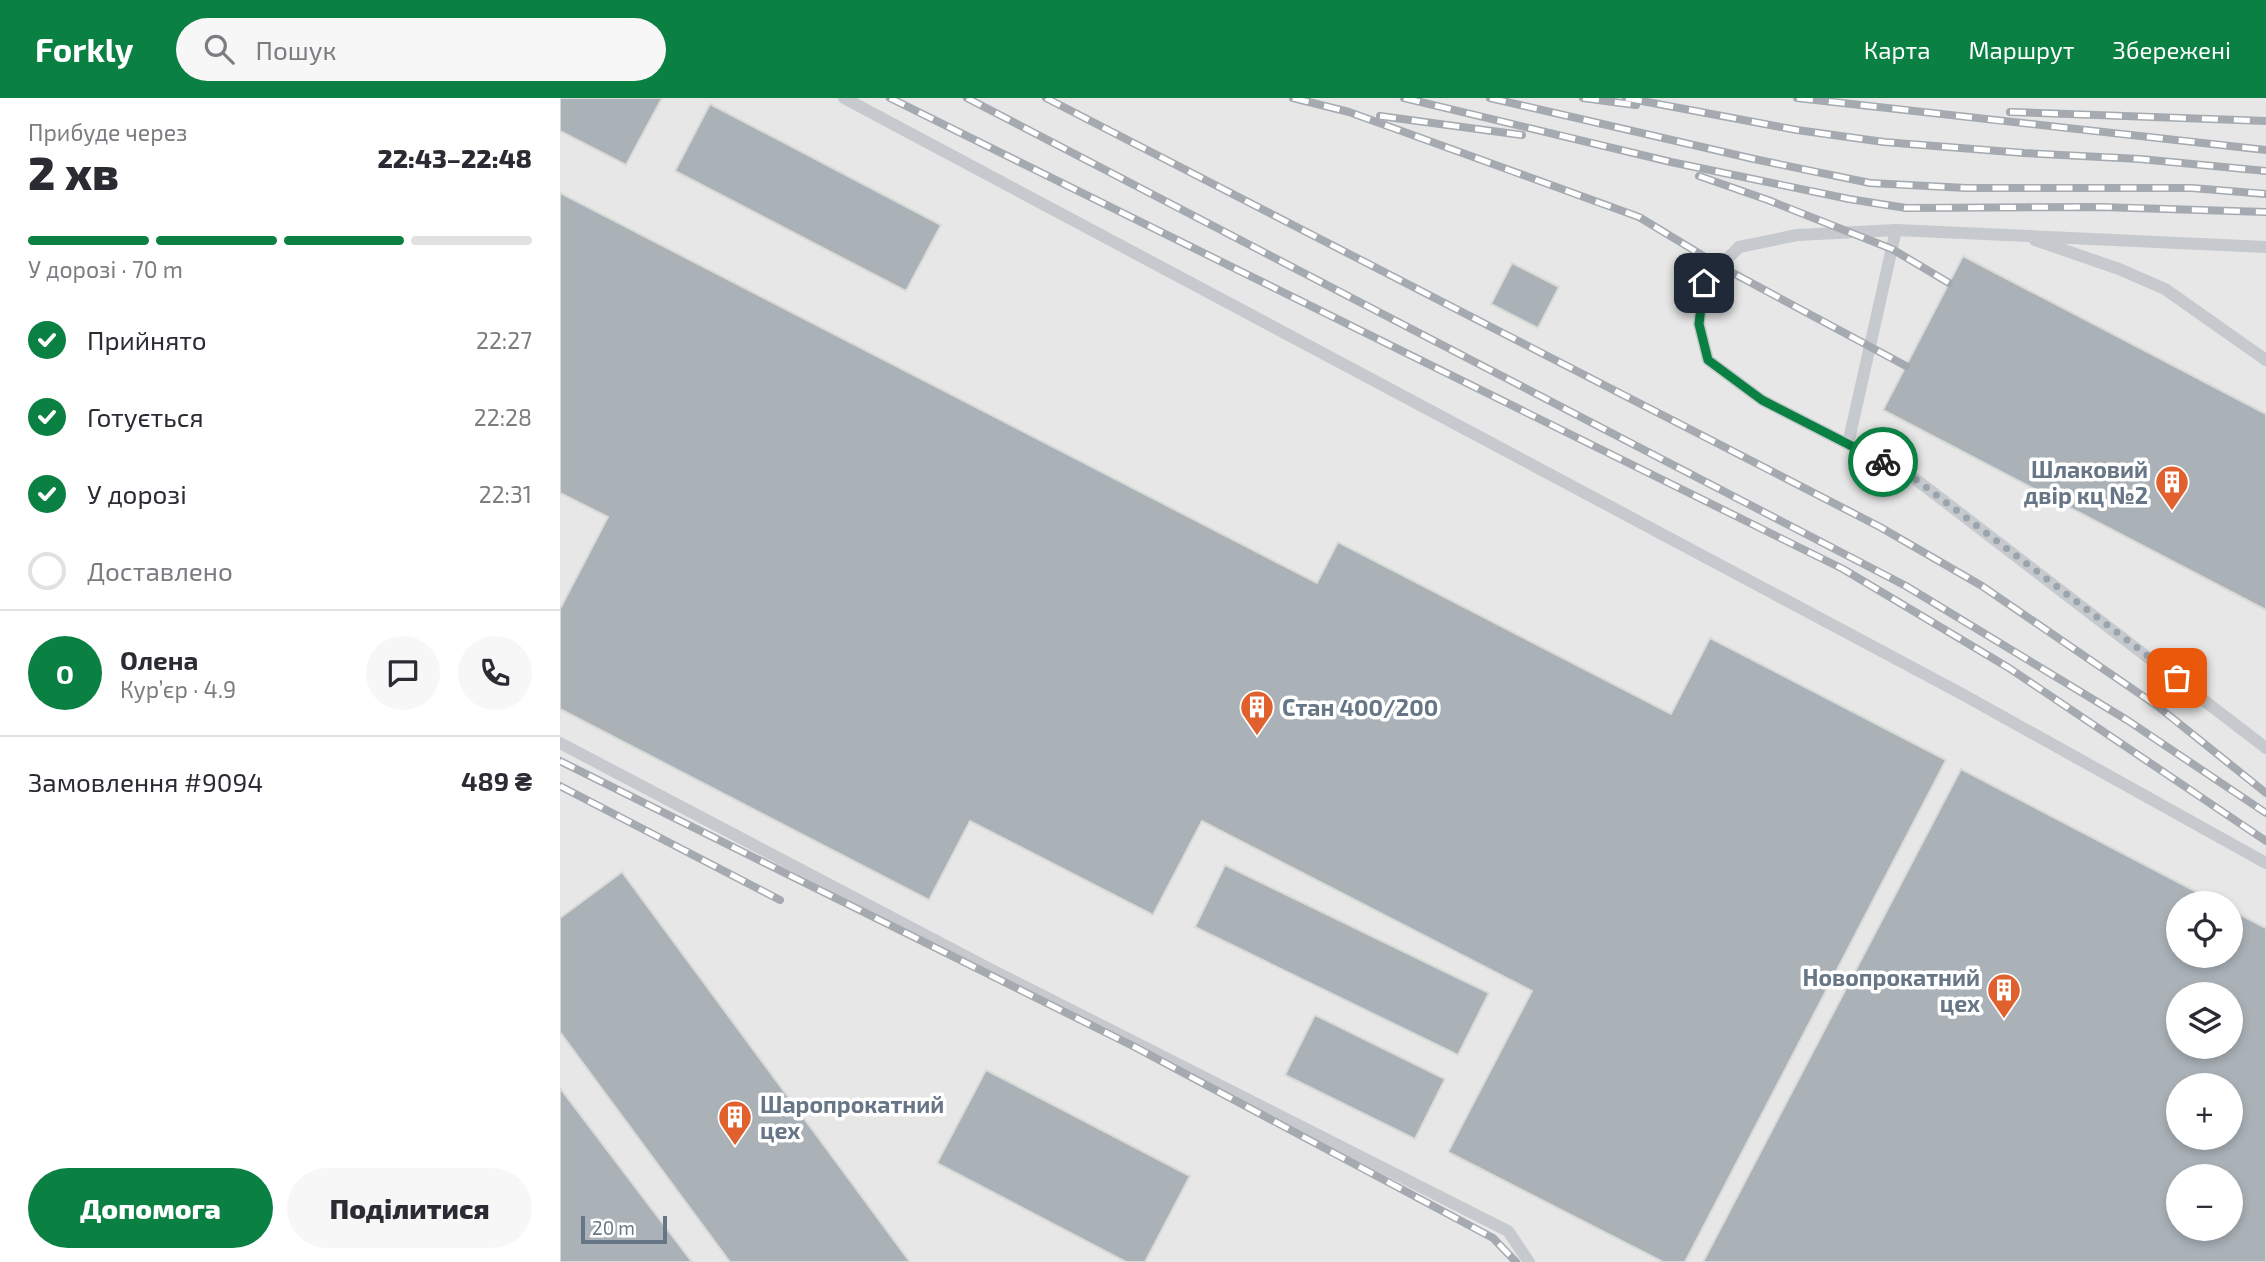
<!DOCTYPE html>
<html lang="uk">
<meta charset="utf-8">
<style>
:root{--surface:#fff;--page:#f7f7f7;--text:#2b2b33;--muted:#7c7c81;--line:#e1e1e2;--accent:#0b8043}
body{margin:0;font-family:"Exo 2",sans-serif;background:var(--page);color:var(--text);height:100vh;display:flex;flex-direction:column;font-size:26px;white-space:nowrap}
*{box-sizing:border-box;margin:0}
p{font-size:23px;color:var(--muted)}
.icon{flex:none;width:38px;height:38px;fill:none;stroke:currentColor;stroke-width:2;stroke-linecap:round;stroke-linejoin:round}
.map{position:relative;flex:1;overflow:hidden}
.drawer{display:flex;flex-direction:column;background:var(--surface);width:560px}
.drawer>*{flex:none}
.fabs{position:absolute;left:1606px;top:793px;display:grid;gap:14px}
.fabs a{display:grid;place-items:center;width:77px;height:77px;border-radius:50%;background:var(--surface);box-shadow:0 4px 10px #0003;font-size:35px}
.scale{position:absolute;left:21px;bottom:18px;width:86px;box-sizing:border-box;padding-left:7px;border:4px solid #677686;border-top:0;font-size:19px;line-height:24px;white-space:nowrap;color:#677686;-webkit-text-stroke:5px #fff;paint-order:stroke}
.pin{position:absolute;display:grid;place-items:center;width:60px;height:60px;color:#fff;margin:-30px;border-radius:14px;box-shadow:0 4px 10px #0006}
.courier{position:absolute;display:grid;place-items:center;width:70px;height:70px;margin:-35px;border:5px solid #0b8043;border-radius:50%;background:#fff;color:#222;box-shadow:0 2px 9px #0007}
.headline em{font-style:normal;font-weight:800}
.headline div{display:flex;flex-direction:column-reverse}
.headline{display:flex;align-items:center;justify-content:space-between;height:119px;padding:0 28px}
h1{font-size:46px;font-weight:800;line-height:52px}
.bar{display:grid;grid-template-columns:repeat(4,1fr);gap:10px 7px;align-content:center;height:84px;padding:0 28px}
.bar i{height:9px;border-radius:5px;background:var(--line)}
.bar .active{background:var(--accent)}
.bar p{grid-column:span 4}
.line{display:flex;align-items:center;gap:18px;padding:0 28px;border-top:2px solid var(--line)}
.line div{flex:1}
.round{display:grid;place-items:center;flex:none;width:74px;height:74px;border-radius:37px;background:var(--page)}
ol{padding:0 28px;list-style:none}
li{display:flex;align-items:center;gap:21px;height:77px}
li p{margin-inline-start:auto}
li .icon{padding:7px;border-radius:50%;background:var(--accent);color:#fff;stroke-width:4}
li:last-child{color:var(--muted)}
li i{width:38px;height:38px;border:4px solid var(--line);border-radius:50%}
.action{display:flex;gap:14px;margin-top:auto;padding:14px 28px}
.action a{flex:1;height:80px;border-radius:42px;background:var(--accent);color:#fff;font-size:28px;font-weight:800;line-height:80px;text-align:center}
.action a+a{background:var(--page);color:var(--text)}
header{display:flex;align-items:center;gap:42px;box-sizing:border-box;height:98px;padding:0 35px;background:var(--accent);color:#fff}
header strong{font-size:33px}
nav{display:flex;gap:38px;margin-inline-start:auto;font-size:24px}
.search{width:490px;height:63px;background:var(--page);display:flex;align-items:center;gap:18px;box-sizing:border-box;padding:0 24px;border-radius:38px;color:var(--muted);font-size:26px}
main{display:flex;flex:1;min-height:0}
.map>svg:first-child{display:block}
.built{fill:#e6e7e6;fill-rule:evenodd}
.building{fill:#aab2b8;stroke:#d9dad7;stroke-width:2;fill-rule:evenodd}
.lines{fill:none;stroke-linecap:round;stroke-linejoin:round}
.lane{stroke:#c6c9cd;stroke-width:12}
.rail-casing{stroke:#a4aab0;stroke-width:8}
.rail{stroke:#fff;stroke-width:5;stroke-dasharray:16;stroke-linecap:butt}
.done{stroke:#9aa4ad;stroke-width:7;stroke-dasharray:0 12.6}
.route{stroke:#0b8043;stroke-width:9}
.labels{text-anchor:middle;dominant-baseline:central;stroke-width:7;stroke-linejoin:round;paint-order:stroke}
.poi-label{font-size:23px;font-weight:bold;fill:#677686;stroke:#fff;text-anchor:end}
</style>
<header>
<strong>Forkly</strong>
<div class="search"><svg class="icon" aria-label="search" viewBox="0 0 24 24"><circle cx="10" cy="10" r="6"/><path d="M15 15l6 6"/></svg>Пошук</div>
<nav><a>Карта</a><a>Маршрут</a><a>Збережені</a></nav>
</header>
<main>
<section class="drawer">
<div class="headline"><div><h1>2 хв</h1><p>Прибуде через</p></div><em>22:43–22:48</em></div>
<div class="bar"><i class="active"></i><i class="active"></i><i class="active"></i><i></i><p>У дорозі · 70 m</p></div>
<ol>
<li><svg class="icon" aria-label="check" viewBox="0 0 24 24"><path d="M5 12l5 5 9-10"/></svg>Прийнято<p>22:27</p></li>
<li><svg class="icon" aria-label="check" viewBox="0 0 24 24"><path d="M5 12l5 5 9-10"/></svg>Готується<p>22:28</p></li>
<li><svg class="icon" aria-label="check" viewBox="0 0 24 24"><path d="M5 12l5 5 9-10"/></svg>У дорозі<p>22:31</p></li>
<li><i></i>Доставлено</li>
</ol>
<div class="line" style="height:126px"><b class="round" style="background:var(--accent);color:#fff">О</b><div><b>Олена</b><p>Кур’єр · 4.9</p></div><a class="round"><svg class="icon" aria-label="chat" viewBox="0 0 24 24"><path d="M4 5h16v11H9l-5 4z"/></svg></a><a class="round"><svg class="icon" aria-label="phone" viewBox="0 0 24 24"><path d="M5 4h4l2 5-3 2q2 4 5 5l2-3 5 2v4C11 20 4 13 5 4z"/></svg></a></div>
<div class="line" style="height:91px"><div>Замовлення #9094</div><b>489 ₴</b></div>
<div class="action"><a>Допомога</a><a>Поділитися</a></div>
</section>
<div class="map">
<svg width="1706" height="1164" viewBox="0 0 1706 1164">
<rect width="100%" height="100%" fill="#f8f8f5"/>
<path class="built" d="M0,0H1706V1164H0ZM1619,805H1671V858H1619ZM1619,896H1671V948H1619ZM1619,987H1671V1040H1619ZM1619,1078H1671V1130H1619Z"/>
<g class="building">
<path d="M0,0H102L66,67L0,33Z"/>
<path d="M150,6L381,127L346,193L115,73Z"/>
<path d="M0,95L757,485L778,444L1111,616L1150,540L1386,662L1125,1164H1103L888,1054L972,893L642,723L593,817L410,723L369,802L0,611V511L48,419L0,395Z"/>
<path d="M1403,158L1706,316V512L1323,312Z"/>
<path d="M952,165L999,189L978,230L931,206Z"/>
<path d="M1401,671L1658,805H1619V858H1671V812L1706,830V1164H1143ZM1619,896H1671V948H1619ZM1619,987H1671V1040H1619ZM1619,1078H1671V1130H1619Z"/>
<path d="M665,767L929,895L898,957L635,829Z"/>
<path d="M62,774L350,1164H170L0,934V820Z"/>
<path d="M755,917L885,981L855,1041L725,977Z"/>
<path d="M426,972L630,1078L585,1164H566L377,1065Z"/>
<path d="M0,990L132,1164H0Z"/>
</g>
<g class="lines">
<g class="lane">
<path d="M284,0L1402,596L1706,765"/>
<path d="M1475,142L1559,171L1605,191L1706,262"/>
<path d="M1706,149L1336,132L1237,137L1179,149L1144,185L1139,226L1148,262L1202,302L1354,380L1706,650"/>
<path d="M1288,346L1336,132"/>
<path d="M0,645L428,870L948,1133L969,1164"/>
</g>
<g class="rail-casing">
<g id="rail">
<path d="M330,0L1283,471L1449,570L1706,743"/>
<path d="M407,0L1346,488L1567,622L1706,715"/>
<path d="M486,0L1320,429L1422,488L1596,607L1706,695"/>
<path d="M733,0L789,14L1079,119L1160,168L1346,268"/>
<path d="M844,0L1111,64L1289,101L1346,110L1540,109L1706,114"/>
<path d="M930,0L1194,61L1310,85L1406,90H1632L1706,96"/>
<path d="M1023,0L1076,7"/>
<path d="M1066,0L1237,32L1324,44L1464,55L1580,61L1706,73"/>
<path d="M1237,0L1706,52"/>
<path d="M1450,14L1706,23"/>
<path d="M820,18L962,37"/>
<path d="M1139,78L1208,102L1332,151L1389,185"/>
<path d="M0,663L573,948L933,1140L956,1164"/>
<path d="M0,688L220,802"/>
</g>
</g>
<use href="#rail" class="rail"/>
</g>
<g class="lines">
<path class="done" d="M1323,364L1354,380L1617,580"/>
<path class="route" d="M1144,185L1139,226L1148,262L1202,302L1323,364"/>
</g>
<defs>
<g id="building-pin" transform="scale(1.75)"><path d="M0 17L-7.5 6A9.5 9.5 0 1 1 7.5 6Z" fill="#e0612d" stroke="#fff"/><path d="M-4-6H4V6H1V3H-1V6H-4ZM-2.5-4.3h1.7v1.8h-1.7ZM.8-4.3h1.7v1.8H.8ZM-2.5-1h1.7V.8h-1.7ZM.8-1h1.7V.8H.8Z" fill="#fff"/></g>
</defs>
<g fill-rule="evenodd">
<use href="#building-pin" x="1612" y="384"/>
<use href="#building-pin" x="697" y="609"/>
<use href="#building-pin" x="1444" y="892"/>
<use href="#building-pin" x="175" y="1019"/>
</g>
<g class="labels">
<g class="poi-label">
<text x="1588" y="371">Шлаковий<tspan x="1588" dy="26">двір кц №2</tspan></text>
<text x="722" y="609" text-anchor="start">Стан 400/200</text>
<text x="1420" y="879">Новопрокатний<tspan x="1420" dy="26">цех</tspan></text>
<text x="200" y="1006" text-anchor="start">Шаропрокатний<tspan x="200" dy="26">цех</tspan></text>
</g>
</g>
</svg>
<div class="fabs">
<a><svg class="icon" aria-label="locate" viewBox="0 0 24 24"><circle cx="12" cy="12" r="6"/><path d="M12 2v4M12 18v4M2 12h4M18 12h4"/></svg></a>
<a><svg class="icon" aria-label="layers" viewBox="0 0 24 24"><path d="M12 4l9 5-9 5-9-5zM3 14l9 5 9-5"/></svg></a>
<a>+</a>
<a>−</a>
</div>
<div class="scale">20 m</div>
<div class="pin" style="left:1617px;top:580px;background:#ea580c"><svg class="icon" aria-label="bag" viewBox="0 0 24 24"><path d="M5 8h14l-1 12H6zM9 8a3 3 0 0 1 6 0"/></svg></div>
<div class="pin" style="left:1144px;top:185px;background:#1f2937"><svg class="icon" aria-label="home" viewBox="0 0 24 24"><path d="M3 11l9-7 9 7M6 9v11h12V9"/></svg></div>
<div class="courier" style="left:1323px;top:364px"><svg class="icon" aria-label="bike" viewBox="0 0 24 24"><circle cx="6" cy="16" r="4"/><circle cx="18" cy="16" r="4"/><path d="M6 16l4-8h5l3 8M10 8l3 8H6M13 5h3"/></svg></div>
</div>
</main>
